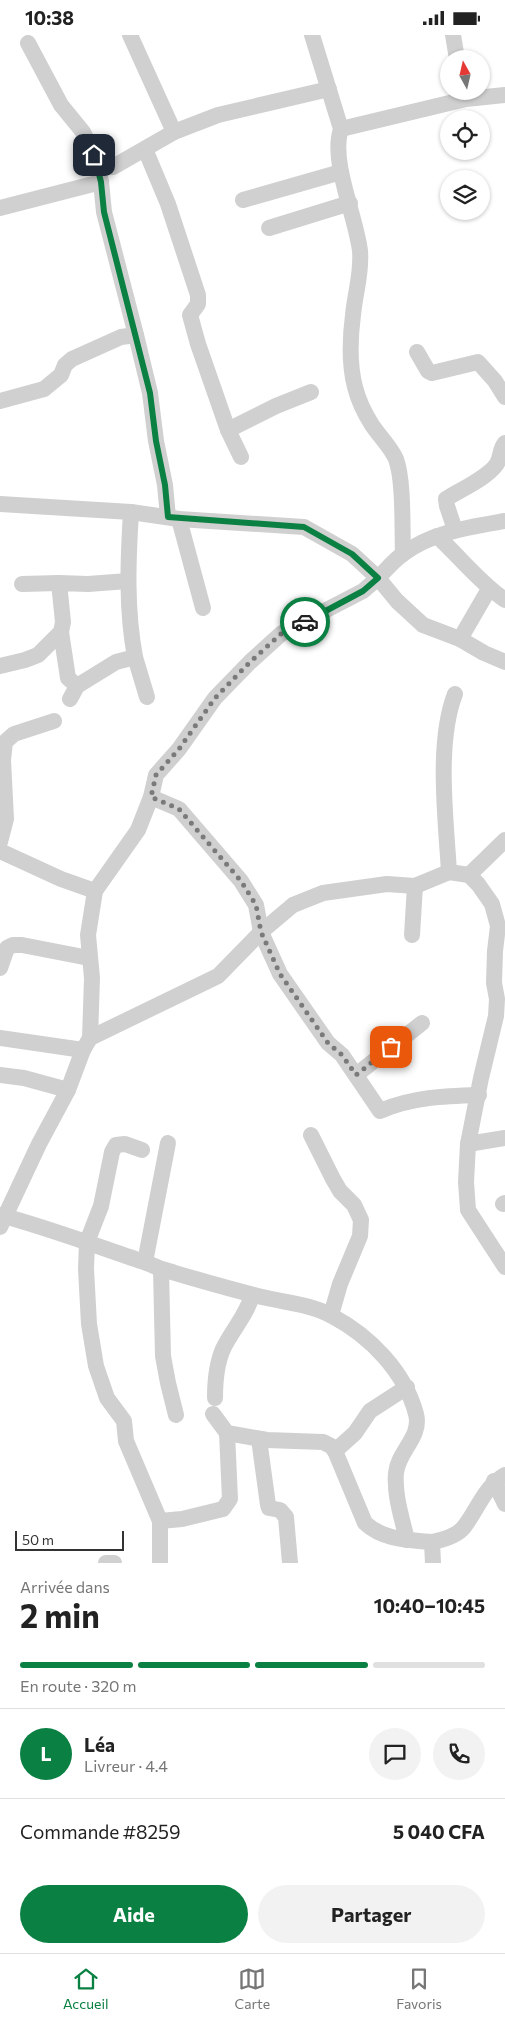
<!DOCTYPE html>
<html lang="fr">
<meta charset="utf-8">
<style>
:root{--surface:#fff;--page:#f2f2f2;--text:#222;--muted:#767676;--line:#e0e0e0;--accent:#0b8043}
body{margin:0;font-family:Commissioner,sans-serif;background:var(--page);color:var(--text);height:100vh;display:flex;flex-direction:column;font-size:19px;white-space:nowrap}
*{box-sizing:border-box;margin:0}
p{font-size:16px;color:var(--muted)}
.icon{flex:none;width:28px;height:28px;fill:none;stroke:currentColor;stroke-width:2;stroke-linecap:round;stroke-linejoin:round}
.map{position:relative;height:1528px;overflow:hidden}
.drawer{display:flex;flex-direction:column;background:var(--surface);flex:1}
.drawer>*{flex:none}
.needle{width:32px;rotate:352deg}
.buttons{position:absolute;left:440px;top:15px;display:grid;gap:10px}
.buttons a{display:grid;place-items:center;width:50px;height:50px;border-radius:50%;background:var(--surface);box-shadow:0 1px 4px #0004;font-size:25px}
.scale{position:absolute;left:15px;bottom:12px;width:109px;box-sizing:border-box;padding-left:5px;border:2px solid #333;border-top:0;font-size:14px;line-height:18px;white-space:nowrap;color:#333;-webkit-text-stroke:4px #fff;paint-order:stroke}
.pin{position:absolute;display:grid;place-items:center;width:42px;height:42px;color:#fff;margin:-21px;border-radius:10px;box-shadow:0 2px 8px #0006}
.courier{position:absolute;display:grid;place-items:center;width:50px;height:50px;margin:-25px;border:4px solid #0b8043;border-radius:50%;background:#fff;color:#222;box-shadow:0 1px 6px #0007}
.head em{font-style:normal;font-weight:700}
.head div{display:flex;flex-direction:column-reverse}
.head{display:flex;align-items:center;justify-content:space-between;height:85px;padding:0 20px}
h1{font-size:32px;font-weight:700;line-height:38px}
.bar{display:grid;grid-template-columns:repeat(4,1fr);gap:8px 5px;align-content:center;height:60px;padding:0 20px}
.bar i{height:6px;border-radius:4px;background:var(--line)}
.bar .on{background:var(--accent)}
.bar p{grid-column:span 4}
.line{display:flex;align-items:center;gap:12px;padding:0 20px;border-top:1px solid var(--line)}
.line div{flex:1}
.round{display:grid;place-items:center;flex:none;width:52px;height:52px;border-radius:26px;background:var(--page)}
.primary-button{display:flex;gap:10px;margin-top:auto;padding:10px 20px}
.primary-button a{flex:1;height:58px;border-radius:30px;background:var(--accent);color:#fff;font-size:20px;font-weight:700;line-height:58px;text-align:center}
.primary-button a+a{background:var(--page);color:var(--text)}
.status{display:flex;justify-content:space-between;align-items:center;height:35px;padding:0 25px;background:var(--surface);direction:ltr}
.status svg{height:14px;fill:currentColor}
.tab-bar{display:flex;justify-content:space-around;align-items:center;height:70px;border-top:1px solid var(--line);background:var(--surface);font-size:14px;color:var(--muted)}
.tab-bar a{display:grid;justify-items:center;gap:2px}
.tab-bar .on{color:var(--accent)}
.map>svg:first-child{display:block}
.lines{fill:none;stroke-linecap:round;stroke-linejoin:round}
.minor{stroke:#d0d0d0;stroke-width:16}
.done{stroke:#7a7a7a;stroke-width:5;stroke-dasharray:0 9}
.route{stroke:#0b8043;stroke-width:6}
</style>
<div class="status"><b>10:38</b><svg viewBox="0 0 49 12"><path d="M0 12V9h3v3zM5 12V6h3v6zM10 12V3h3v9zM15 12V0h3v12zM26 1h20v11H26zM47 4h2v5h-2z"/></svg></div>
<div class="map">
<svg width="505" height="1528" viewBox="0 0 505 1528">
<rect width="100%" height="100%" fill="#fff"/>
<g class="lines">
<g class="minor">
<path d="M130,0L174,97"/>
<path d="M312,0L341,94C330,126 356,181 360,216C362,238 355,258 353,280C350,303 349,329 355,352C358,364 365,379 372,390C380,402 390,411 396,424C404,446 402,494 403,519"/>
<path d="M453,0L457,24"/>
<path d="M341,94L466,64L505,60"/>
<path d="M145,114L168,169L198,260V269L190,280L198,309L228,395L241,422"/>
<path d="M113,132L174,97L218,80L329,54"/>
<path d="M243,165L341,137"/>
<path d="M0,173L101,147"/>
<path d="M269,193L350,168"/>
<path d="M136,300L150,358L156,406L165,450L168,482"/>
<path d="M417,317L428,336L432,338L478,327L495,346L505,362"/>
<path d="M0,366L44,354L61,340L65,330L72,324L121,302L136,300L104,177L101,147L94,119L83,97L61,70L28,8"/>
<path d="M228,395L276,371L311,357"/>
<path d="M0,469L131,477L179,484L304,492L352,519L378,543L363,556L282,598L250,627L215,663L179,714L156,740L151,762L179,774L241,846L256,870L261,897L280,939L328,1008L342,1020L380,1076C412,1062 445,1061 479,1060"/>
<path d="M179,484L203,573"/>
<path d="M505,486C470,492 432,497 403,519C394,525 386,535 378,543L397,566L423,590L460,604L484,618L505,627"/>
<path d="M455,495L447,471L446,464C460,455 487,443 496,430C501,424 499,415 505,408"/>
<path d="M437,501C460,522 479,547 505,565"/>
<path d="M22,549L59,548"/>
<path d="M61,597L68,643L77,651"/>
<path d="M460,604L489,554"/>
<path d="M135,622L147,662"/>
<path d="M0,631L25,625L38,620L61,597L63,587L59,548L88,549L128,546"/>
<path d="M455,659C436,708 446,785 449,837L469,840L478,849L492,869L498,891L495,916L494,948L497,964L496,981L481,1043L468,1109L466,1147L468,1175L505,1232"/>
<path d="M70,664L77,651L116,627L135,622C126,574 128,526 131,477"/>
<path d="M0,807L6,784L3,725L5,707L14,699L54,686"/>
<path d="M0,816L61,844L95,856"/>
<path d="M469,840L505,805"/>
<path d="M412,900L415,851"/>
<path d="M0,933L7,913L13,910H22L89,923"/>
<path d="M0,1003L83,1015"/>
<path d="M90,1003L218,941L261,897L293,870L323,858L387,849L415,851L449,837"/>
<path d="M0,1040L24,1043L68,1055"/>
<path d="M356,1040L422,988"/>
<path d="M311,1100L333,1144L340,1156L354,1170L361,1185L360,1201L340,1249L331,1280"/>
<path d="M468,1109L505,1103"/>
<path d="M142,1115L125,1109L116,1110L112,1117L101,1171L87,1207L86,1234L89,1289L96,1331L107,1363L124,1386L126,1406L160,1486V1528"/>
<path d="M503,1169L505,1168"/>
<path d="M0,1180C49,1193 96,1211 144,1227C151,1229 157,1233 165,1235C199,1245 232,1255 267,1263C288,1268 313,1270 332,1281C370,1301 405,1337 416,1379C422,1402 398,1416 396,1438C394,1460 402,1483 407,1505"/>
<path d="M0,1192L39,1109L68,1055L83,1015L90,1003L92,943L88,900L95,856L138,795L151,762"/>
<path d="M145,1227L168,1108"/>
<path d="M161,1235L163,1321L168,1348L176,1380"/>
<path d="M215,1363C215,1347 216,1330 223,1314C232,1295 247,1280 252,1260"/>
<path d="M213,1379L227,1398L267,1405L323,1407L331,1411L335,1416L365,1488C383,1505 408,1505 432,1507"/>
<path d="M259,1404L268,1470L269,1473L280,1475L286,1482L290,1528"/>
<path d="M335,1416L355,1398L370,1376L407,1352"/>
<path d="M494,1446L505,1469"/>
<path d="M160,1486L182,1484L223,1474L230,1464L227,1398"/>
<path d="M106,1528H114"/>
<path d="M433,1528L432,1507C442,1505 457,1501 464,1492C478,1474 484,1452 505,1440"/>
</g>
</g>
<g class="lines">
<path class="done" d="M305,587L282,598L250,627L215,663L179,714L156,740L151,762L179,774L241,846L256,870L261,897L280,939L328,1008L342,1020L356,1040L391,1012"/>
<path class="route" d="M94,120L101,147L104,177L150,358L156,406L165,450L168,482L304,492L352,519L378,543L363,556L305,587"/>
</g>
</svg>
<div class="buttons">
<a><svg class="needle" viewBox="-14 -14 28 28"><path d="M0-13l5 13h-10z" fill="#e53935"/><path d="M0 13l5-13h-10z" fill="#767676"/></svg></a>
<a><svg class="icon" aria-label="locate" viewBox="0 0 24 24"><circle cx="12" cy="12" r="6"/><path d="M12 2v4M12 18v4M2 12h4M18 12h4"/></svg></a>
<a><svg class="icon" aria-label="layers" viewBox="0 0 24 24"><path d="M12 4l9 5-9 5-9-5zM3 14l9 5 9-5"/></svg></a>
</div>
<div class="scale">50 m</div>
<div class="pin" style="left:391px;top:1012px;background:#ea580c"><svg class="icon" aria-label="bag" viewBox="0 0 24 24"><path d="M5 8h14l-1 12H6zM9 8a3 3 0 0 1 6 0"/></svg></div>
<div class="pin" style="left:94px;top:120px;background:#1f2937"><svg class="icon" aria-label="home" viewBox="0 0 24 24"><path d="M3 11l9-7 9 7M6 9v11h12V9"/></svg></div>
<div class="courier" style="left:305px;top:587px"><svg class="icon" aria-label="car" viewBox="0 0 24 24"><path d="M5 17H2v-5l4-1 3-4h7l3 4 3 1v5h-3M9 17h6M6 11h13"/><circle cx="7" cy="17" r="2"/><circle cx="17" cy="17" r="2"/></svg></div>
</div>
<section class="drawer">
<div class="head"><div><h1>2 min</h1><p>Arrivée dans</p></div><em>10:40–10:45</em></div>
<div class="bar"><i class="on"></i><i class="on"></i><i class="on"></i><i></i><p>En route · 320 m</p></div>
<div class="line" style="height:90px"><b class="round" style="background:var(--accent);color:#fff">L</b><div><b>Léa</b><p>Livreur · 4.4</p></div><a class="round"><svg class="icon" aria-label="chat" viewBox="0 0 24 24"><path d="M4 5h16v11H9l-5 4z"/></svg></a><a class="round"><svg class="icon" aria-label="phone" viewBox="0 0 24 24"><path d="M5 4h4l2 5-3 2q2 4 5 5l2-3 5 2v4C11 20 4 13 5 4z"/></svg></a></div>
<div class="line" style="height:65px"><div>Commande #8259</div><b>5 040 CFA</b></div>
<div class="primary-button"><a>Aide</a><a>Partager</a></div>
</section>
<nav class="tab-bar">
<a class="on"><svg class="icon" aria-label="home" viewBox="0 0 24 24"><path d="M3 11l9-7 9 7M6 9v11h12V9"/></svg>Accueil</a>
<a><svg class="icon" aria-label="map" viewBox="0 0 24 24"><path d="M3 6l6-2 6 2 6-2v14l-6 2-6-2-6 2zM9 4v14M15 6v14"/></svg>Carte</a>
<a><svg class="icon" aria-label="saved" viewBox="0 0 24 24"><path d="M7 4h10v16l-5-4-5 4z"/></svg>Favoris</a>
</nav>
